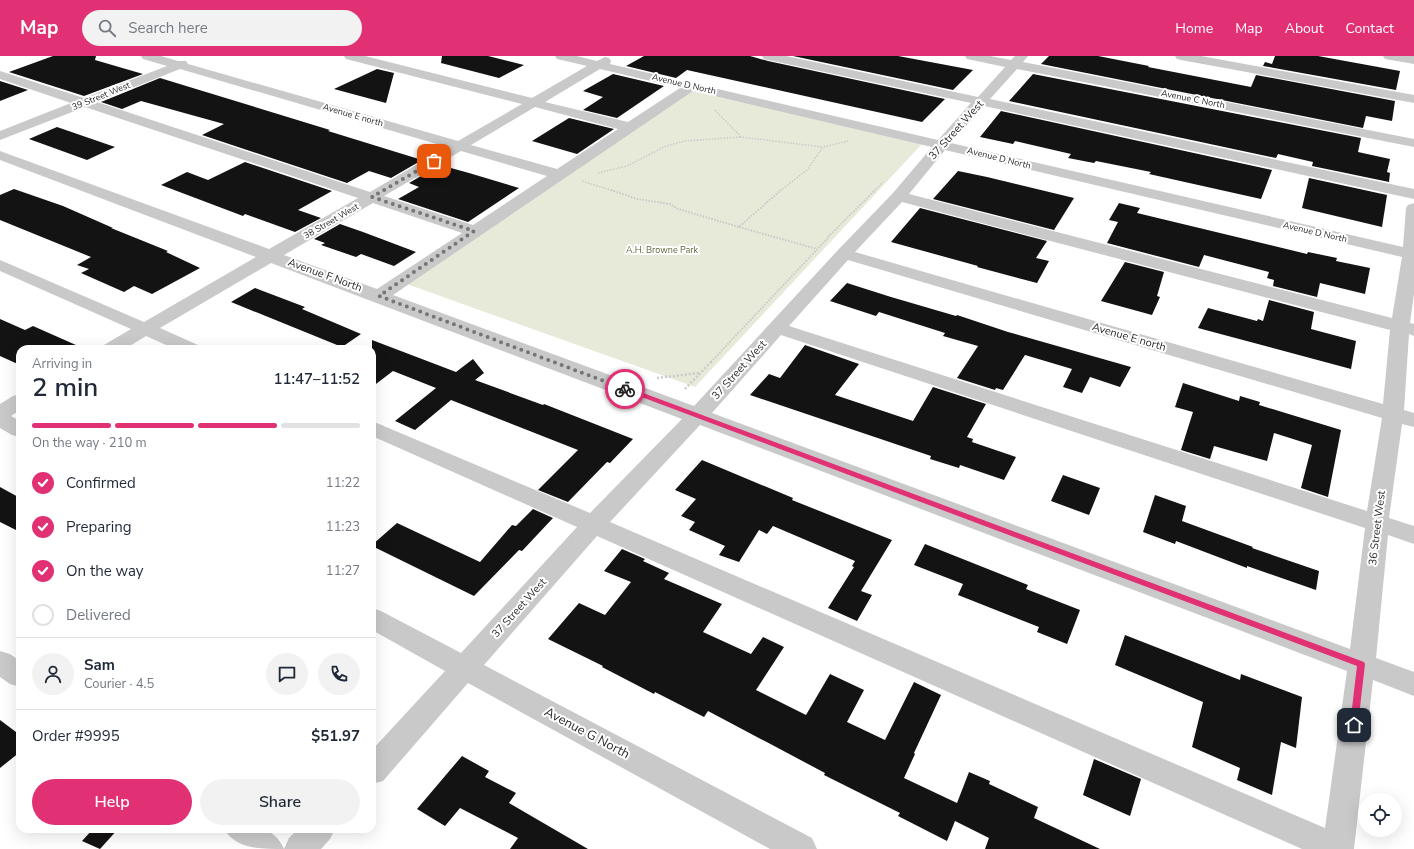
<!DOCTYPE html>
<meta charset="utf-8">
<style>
:root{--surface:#fff;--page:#f2f2f3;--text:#1f2937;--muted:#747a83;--line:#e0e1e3;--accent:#e23075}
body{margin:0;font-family:"Nunito Sans",sans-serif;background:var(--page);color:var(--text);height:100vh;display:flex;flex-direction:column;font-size:15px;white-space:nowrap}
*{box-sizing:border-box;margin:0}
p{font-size:13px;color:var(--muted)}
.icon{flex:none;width:22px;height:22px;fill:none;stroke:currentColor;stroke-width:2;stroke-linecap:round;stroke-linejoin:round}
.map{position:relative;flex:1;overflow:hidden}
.panel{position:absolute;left:16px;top:289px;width:360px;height:488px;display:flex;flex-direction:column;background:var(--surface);border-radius:12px;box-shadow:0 4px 16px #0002}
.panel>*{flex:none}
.tools{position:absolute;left:1358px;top:737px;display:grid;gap:8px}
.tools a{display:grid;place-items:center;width:44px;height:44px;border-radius:50%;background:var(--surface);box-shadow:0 4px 16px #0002;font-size:20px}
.pin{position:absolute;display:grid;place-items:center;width:34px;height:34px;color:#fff;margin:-17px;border-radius:8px;box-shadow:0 2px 6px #0006}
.courier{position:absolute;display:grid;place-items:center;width:40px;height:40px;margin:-20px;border:3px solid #e23075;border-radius:50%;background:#fff;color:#222;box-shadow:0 1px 5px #0007}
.head em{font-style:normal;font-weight:600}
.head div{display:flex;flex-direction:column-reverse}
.head{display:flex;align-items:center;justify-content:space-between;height:68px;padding:0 16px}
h1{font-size:26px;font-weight:600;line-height:30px}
.bar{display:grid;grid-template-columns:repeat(4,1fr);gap:6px 4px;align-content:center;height:48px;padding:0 16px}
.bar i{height:5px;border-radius:3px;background:var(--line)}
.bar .on{background:var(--accent)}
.bar p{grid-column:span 4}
.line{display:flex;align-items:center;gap:10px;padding:0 16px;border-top:1px solid var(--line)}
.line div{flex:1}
.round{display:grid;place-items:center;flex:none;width:42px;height:42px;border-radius:21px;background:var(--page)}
ol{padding:0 16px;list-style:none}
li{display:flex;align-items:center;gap:12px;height:44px}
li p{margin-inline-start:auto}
li .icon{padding:4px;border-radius:50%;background:var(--accent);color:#fff;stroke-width:4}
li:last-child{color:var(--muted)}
li i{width:22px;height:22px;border:2px solid var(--line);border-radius:50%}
.primary-button{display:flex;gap:8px;margin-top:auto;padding:8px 16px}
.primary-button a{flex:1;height:46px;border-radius:24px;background:var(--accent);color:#fff;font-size:16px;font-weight:600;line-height:46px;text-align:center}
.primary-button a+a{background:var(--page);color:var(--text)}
header{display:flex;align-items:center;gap:24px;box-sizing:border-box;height:56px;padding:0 20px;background:var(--accent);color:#fff}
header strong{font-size:19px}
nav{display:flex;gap:22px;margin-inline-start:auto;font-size:14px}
.search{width:280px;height:36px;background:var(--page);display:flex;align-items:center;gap:10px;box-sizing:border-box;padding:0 14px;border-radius:22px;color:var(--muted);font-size:15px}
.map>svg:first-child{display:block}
.green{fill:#e8ead9}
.building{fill:#131313}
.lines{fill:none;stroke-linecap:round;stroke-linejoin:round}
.path-far2{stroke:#c9c9c9;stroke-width:1.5;stroke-dasharray:1.5 1.5;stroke-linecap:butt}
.path-far1{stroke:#c9c9c9;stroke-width:2;stroke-dasharray:1.5 1.5;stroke-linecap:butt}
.path{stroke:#c9c9c9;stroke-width:2.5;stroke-dasharray:2 2;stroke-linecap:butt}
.minor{fill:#c9c9c9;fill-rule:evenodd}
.route{fill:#e23075}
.done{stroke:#767676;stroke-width:4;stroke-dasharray:0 7.2}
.labels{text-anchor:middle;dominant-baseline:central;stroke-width:4;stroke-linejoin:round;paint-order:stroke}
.far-street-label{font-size:9px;fill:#2c2c2c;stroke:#fff}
.far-park-label{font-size:9px;fill:#5d673b;stroke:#fff}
.street-label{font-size:11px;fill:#2c2c2c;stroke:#fff}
.near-street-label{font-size:13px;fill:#2c2c2c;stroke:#fff}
</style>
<header>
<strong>Map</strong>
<div class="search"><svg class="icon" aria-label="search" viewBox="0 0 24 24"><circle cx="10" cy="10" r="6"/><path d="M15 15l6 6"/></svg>Search here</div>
<nav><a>Home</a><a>Map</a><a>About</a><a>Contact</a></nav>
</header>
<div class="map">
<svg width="1414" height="793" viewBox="0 0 1414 793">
<rect width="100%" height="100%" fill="#fff"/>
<path class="green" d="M687,34L922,88L695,331L404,227Z"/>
<g class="building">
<path d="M53,0H96L95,4L143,18L84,40L9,16Z"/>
<path d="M442,0H488L524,9L499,22L441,7Z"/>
<path d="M644,0H750L768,5L945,43L922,66L687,14L676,22L626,10Z"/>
<path d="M793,0H898L973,14L953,34Z"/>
<path d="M1049,0H1098L1149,10L1148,11L1251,31L1256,19L1395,45L1392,65L1366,60L1363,72L1041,8Z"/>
<path d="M1275,0H1318L1400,15L1396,34L1263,10L1265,6L1272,8Z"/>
<path d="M377,13L394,17L386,47L334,33Z"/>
<path d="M613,18L664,30L617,62L583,54L603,41L583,35Z"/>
<path d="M1033,18L1361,82L1358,96L1390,103L1387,116L1390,117L1389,126L1312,110L1313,106L1278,98L1276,102L1009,45Z"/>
<path d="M160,22L330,74L328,75L422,104L391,122L369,115L347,127L202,79L224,68L141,45L122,53L101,46Z"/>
<path d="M0,25L28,34L0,45Z"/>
<path d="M1001,55L1272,114L1261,143L1149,118L1151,116L1096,105L1094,107L1068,102L1071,98L1015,85L1013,88L980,81Z"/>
<path d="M569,62L614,73L577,98L532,85Z"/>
<path d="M57,71L115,91L87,104L29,83Z"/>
<path d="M245,106L332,135L298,154L321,162L295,176L245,158L243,160L161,129L187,116L208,124Z"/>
<path d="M440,109L469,117L519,132L468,166L398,143L419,131L409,127Z"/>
<path d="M958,115L987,121L1074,142L1054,174L933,143Z"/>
<path d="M1309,122L1387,139L1382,171L1302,152Z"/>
<path d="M14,133L63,150L113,172H111L168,195L166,196L200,212L152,238L134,230L124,236L81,217L89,213L77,209L91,201L0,164V139Z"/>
<path d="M1119,147L1140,152L1137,157L1307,198L1308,196L1337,202L1336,205L1370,212L1365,238L1320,227L1317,241L1273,230L1274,224L1267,222L1269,216L1204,199L1199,211L1107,187L1118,166L1109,164Z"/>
<path d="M920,152L1047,185L1036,202L1049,205L1037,227L977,211L978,210L891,186Z"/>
<path d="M340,168L363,176L416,196L394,210L361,198L356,201L321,189L325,187L314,183Z"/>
<path d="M1125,206L1164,216L1157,240L1160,241L1152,259L1101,245Z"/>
<path d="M847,227L891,241L956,260L957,259L1008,276L1131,311L1120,331L1090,321L1082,337L1063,331L1072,313L1025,299L1003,334L996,332L995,334L957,322L978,290L943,280L945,277L879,256L876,260L830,245Z"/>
<path d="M255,232L305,251L302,253L361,278L342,291L231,246Z"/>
<path d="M1269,244L1314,256L1311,273L1356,285L1351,313L1198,272L1208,252L1257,265L1258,263L1263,265Z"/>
<path d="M0,263L25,274L33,270L85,293H20V309L0,300Z"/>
<path d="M372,284L456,316L473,303L484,317L475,324L543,349L544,348L633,383L610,407L607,406L568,446L538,434L578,394L451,344L415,374L395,365L436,332L393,315L372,331Z"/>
<path d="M805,289L859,308L835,339L913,365L933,331L986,348L967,381L973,383L972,386L1016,401L1004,424L960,409L959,412L930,403L931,400L750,339L769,318L780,322Z"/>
<path d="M1183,327L1239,345L1240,340L1260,346L1259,349L1341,374L1328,441L1301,432L1312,389L1274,377L1267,405L1214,390L1210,403L1181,394L1193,356L1175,351Z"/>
<path d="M702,404L793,442L792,444L892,484L861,535L872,539L857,565L828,552L854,511L852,510L855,505L773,470L767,478L759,474L739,506L719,499L725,490L689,474L695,466L681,460L696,443L675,434Z"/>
<path d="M1063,419L1100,432L1089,459L1051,445Z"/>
<path d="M0,431L20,442V476L0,466Z"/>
<path d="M1155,439L1186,450L1182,465L1253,491L1252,492L1319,515L1316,534L1247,510V512L1176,485L1175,488L1143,476Z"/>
<path d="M533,453L553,462L522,495L519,494L474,540L372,490V489L397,467L480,506L512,469L516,470Z"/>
<path d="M925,488L1028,529L1026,533L1080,554L1067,588L1037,576L1039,571L958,539L963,528L914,509Z"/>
<path d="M622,493L645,503L643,505L669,517L664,523L722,548L703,576L751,598L763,581L784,591L756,634L806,659L830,618L864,634L847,666L885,684L914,626L941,639L914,697L915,698L904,722L957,747L969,716L990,725L989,728L1038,751L1034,762L1100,793H985L989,782L955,765L947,785L898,760L900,757L824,719L825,717L708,655L704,661L655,636L654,638L602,611L603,610L548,583L579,547L605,559L631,526L604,515Z"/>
<path d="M1125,579L1240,624L1241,618L1302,641L1296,692L1281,686L1272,739L1237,724L1240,712L1192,691L1203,646L1115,609Z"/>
<path d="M0,664L20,679V696L0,712Z"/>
<path d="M462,700L489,715L485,721L516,737L509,747L588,793H510L518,782L460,752L445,770L417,753Z"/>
<path d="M1094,703L1141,723L1130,760L1083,739Z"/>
<path d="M93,773H118L100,793L82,785Z"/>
</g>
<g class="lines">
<g class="path-far2">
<path d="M715,54L741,81L823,91"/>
<path d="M598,117L627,110L666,90L685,85L741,81"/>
<path d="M582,125L614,135"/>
<path d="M780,135L807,114L823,91L848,85"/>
<path d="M874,135L883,126"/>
</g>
<g class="path-far1">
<path d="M611,134L637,143L670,148L678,153L739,171L781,134"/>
<path d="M739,171L817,193"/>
<path d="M828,181L875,134"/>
<path d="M806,205L829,181"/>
<path d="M711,306L806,205"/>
</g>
<g class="path">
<path d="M657,322L700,317"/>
<path d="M685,333L712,305"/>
</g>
<g class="minor">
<path d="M141,0H161L178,5H186L188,8L458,85L522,48L346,3L344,0H365L532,42L587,10L557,3L555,0H577L597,5L605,1L609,2L611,5L610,8L938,84L971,47L768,4L764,3L762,0H786L978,41L1005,11L967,3L965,0H990L1011,4L1015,0H1028L1023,6L1414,83V91L1017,13L990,43L1414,133V143L984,50L951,87L1403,191L1406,152L1408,149L1414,147V238L1410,267L1414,268V280L1409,278L1404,354L1414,357V371L1402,368L1389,462L1414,470V488L1388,479L1376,602L1414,616V640L1373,624L1354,793H1302L597,480L484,609L812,782L817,793H770L468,627L383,725L372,728V694L445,615L372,574V552L381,555L461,597L577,471L372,380V365L590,457L682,363L271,207L160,272L198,289L201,293H175L146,280L125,293H101L104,289L131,273L0,215V204L144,266L256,201L0,104V95L269,193L358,142L85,51L0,84V75L71,47L0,23V15L84,42L167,10L143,3ZM180,13L447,91L370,136L97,46ZM600,13L680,32L628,66L545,46ZM693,35L932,91L893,137L838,194L694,350L393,239ZM535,51L618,73L557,113L471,89ZM945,94L1402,201L1392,262L909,138ZM461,95L547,120L473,169L384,140ZM902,146L1390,274L1383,348L855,196ZM373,147L462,177L377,233L284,199ZM848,204L1382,362L1367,455L789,270ZM781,279L1365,472L1350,593L712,357ZM700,369L1347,615L1325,772L610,466Z"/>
<path d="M1175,0H1201L1414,39V47L1181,4L1177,3Z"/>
<path d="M1383,0H1414V8L1385,3Z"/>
<path d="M20,338V354L11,360L20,365V381L12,379L0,372V348L13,340Z"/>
<path d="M0,595L10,598L20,605V631L10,628L0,621Z"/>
<path d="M224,773C250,773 272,766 284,793C258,793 236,793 224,773Z"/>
<path d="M298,773H335L330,783L321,793H284L289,782Z"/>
</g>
</g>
<path class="route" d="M623,331H627L1364,606L1365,608L1358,669L1354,673L1350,669L1357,610L623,334Z"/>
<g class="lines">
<path class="done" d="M434,105L372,141L474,175L379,240L625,333"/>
</g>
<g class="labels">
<g class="far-street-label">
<text transform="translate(684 28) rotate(13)">Avenue D North</text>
<text transform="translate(101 40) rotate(-22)">39 Street West</text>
<text transform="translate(1193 43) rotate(11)">Avenue C North</text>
<text transform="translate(353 59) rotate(16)">Avenue E north</text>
<text transform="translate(999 102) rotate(14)">Avenue D North</text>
<text transform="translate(331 165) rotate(-30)">38 Street West</text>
<text transform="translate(1315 176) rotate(13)">Avenue D North</text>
</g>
<g class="far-park-label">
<text x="662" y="194">A.H. Browne Park</text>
</g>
<g class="street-label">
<text transform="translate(956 74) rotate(-48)">37 Street West</text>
<text transform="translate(325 219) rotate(20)">Avenue F North</text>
<text transform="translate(1129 281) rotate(16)">Avenue E north</text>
<text transform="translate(739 314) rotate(-48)">37 Street West</text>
<text transform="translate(1377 472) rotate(-83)">36 Street West</text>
<text transform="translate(519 552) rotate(-48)">37 Street West</text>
</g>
<g class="near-street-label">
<text transform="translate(587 677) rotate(28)">Avenue G North</text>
</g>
</g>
</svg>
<div class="tools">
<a><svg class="icon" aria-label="locate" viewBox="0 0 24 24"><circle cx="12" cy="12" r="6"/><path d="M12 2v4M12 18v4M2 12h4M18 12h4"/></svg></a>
</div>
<div class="pin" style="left:434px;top:105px;background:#ea580c"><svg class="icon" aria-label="bag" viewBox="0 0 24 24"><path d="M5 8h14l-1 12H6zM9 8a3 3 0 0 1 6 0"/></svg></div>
<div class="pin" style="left:1354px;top:669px;background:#1f2937"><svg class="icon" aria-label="home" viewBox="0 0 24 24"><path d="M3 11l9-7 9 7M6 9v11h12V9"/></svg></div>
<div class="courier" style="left:625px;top:333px"><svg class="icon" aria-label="bike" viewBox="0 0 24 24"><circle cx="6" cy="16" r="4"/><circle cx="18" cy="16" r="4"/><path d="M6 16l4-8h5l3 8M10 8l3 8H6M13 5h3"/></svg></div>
<section class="panel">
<div class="head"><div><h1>2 min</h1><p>Arriving in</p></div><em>11:47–11:52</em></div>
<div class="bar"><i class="on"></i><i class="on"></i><i class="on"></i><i></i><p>On the way · 210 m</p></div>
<ol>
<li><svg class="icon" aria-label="check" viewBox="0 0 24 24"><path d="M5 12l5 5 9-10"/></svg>Confirmed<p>11:22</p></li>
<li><svg class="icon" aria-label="check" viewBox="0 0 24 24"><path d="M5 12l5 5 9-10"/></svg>Preparing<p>11:23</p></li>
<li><svg class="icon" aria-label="check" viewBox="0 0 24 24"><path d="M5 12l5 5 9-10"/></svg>On the way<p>11:27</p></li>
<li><i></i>Delivered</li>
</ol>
<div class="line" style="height:72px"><a class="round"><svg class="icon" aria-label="person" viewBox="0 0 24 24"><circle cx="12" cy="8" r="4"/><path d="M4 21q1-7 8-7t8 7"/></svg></a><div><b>Sam</b><p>Courier · 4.5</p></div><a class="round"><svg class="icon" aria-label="chat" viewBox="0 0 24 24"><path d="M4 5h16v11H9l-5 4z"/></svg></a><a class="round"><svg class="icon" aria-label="phone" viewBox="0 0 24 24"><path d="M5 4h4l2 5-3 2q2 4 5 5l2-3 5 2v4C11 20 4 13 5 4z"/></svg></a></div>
<div class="line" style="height:52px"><div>Order #9995</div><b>$51.97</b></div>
<div class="primary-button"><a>Help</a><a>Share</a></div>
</section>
</div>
